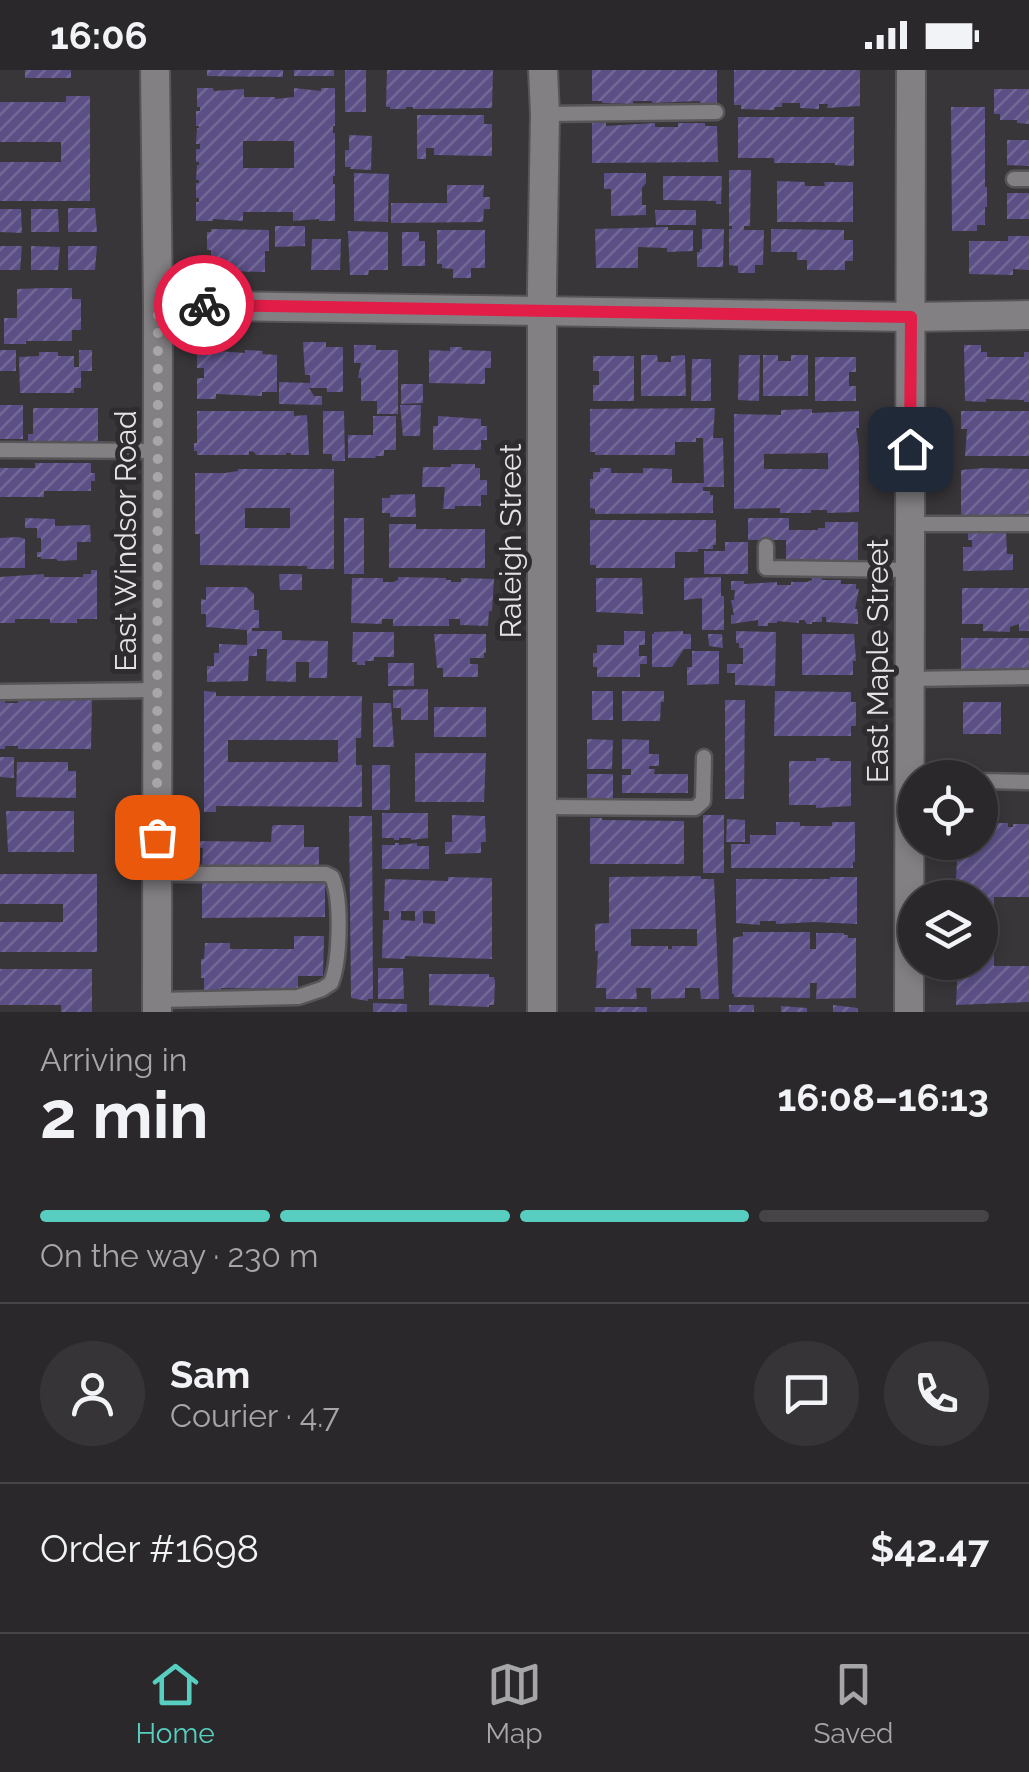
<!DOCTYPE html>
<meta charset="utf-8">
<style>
:root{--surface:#2b282c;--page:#373438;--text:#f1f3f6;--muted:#a6a6a9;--line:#474448;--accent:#58cec0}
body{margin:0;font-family:Raleway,sans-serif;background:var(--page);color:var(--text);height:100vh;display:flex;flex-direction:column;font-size:38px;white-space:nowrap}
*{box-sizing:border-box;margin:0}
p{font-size:32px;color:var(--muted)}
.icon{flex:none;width:55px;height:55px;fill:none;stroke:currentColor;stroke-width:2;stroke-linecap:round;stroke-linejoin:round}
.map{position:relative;height:942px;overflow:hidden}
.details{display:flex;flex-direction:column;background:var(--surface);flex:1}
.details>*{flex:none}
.fabs{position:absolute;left:898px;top:690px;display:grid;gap:20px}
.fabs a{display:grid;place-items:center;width:100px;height:100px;border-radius:50%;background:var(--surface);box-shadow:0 5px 15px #0003,0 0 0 2px var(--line);font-size:50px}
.pin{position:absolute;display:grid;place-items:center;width:85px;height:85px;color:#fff;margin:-42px;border-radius:20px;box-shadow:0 5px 15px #0006}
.courier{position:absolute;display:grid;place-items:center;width:100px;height:100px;margin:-50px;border:8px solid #e11d48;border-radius:50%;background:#fff;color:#222;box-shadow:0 2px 12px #0007}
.headline em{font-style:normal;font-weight:700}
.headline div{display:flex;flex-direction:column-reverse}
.headline{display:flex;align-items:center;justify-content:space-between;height:170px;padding:0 40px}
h1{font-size:65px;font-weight:700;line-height:75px}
.bar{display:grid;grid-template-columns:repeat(4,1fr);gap:15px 10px;align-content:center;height:120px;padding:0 40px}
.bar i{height:12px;border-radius:8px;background:var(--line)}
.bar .active{background:var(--accent)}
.bar p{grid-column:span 4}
.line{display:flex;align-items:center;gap:25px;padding:0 40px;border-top:2px solid var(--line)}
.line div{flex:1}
.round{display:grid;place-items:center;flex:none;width:105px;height:105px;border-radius:52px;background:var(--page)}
.status{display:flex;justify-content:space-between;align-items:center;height:70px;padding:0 50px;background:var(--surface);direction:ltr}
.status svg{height:28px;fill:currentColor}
.dock{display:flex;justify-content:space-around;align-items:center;height:140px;border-top:2px solid var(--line);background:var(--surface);font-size:28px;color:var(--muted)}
.dock a{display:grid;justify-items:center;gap:5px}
.dock .active{color:var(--accent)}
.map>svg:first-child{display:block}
.building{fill:url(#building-hatch);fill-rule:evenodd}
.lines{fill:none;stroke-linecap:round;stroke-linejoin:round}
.lane-casing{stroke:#575558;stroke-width:19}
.street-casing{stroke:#575558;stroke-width:32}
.lane{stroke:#838084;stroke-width:14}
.street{stroke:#838084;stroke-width:28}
.done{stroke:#a8a6a8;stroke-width:10;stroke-dasharray:0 18}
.route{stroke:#e11d48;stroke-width:12}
.labels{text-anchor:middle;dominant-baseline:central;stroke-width:10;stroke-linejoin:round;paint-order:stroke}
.street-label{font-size:30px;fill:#e4e2e4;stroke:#2f2c30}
</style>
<div class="status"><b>16:06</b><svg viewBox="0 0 49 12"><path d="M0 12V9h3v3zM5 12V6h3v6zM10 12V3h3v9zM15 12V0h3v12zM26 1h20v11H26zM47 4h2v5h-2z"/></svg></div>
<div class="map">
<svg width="1029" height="942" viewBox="0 0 1029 942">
<defs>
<pattern id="building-hatch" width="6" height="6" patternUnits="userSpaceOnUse" patternTransform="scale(2.5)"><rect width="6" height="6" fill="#5b4f85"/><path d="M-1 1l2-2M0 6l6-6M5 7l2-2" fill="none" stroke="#726896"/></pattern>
</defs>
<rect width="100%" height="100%" fill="#39363a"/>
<g class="building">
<rect x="25" y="0" width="46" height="8"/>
<path d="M207,0H283V7L207,6Z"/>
<rect x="294" y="0" width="40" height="6"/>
<rect x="345" y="0" width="21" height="42"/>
<path d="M387,0H493L492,38L413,39V37H406V39H390V37H386Z"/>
<path d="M592,0H717V34H700V31L652,33V31H633V34L602,33V31H592Z"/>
<path d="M734,0H860V36L827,38L828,34H819V39L800,38V33H782V37H775L774,40L741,39V35H734Z"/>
<path d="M197,18H213L214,21L244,19V27H275V29L294,27V18L321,21V18H335V56H333V63H335V106H333V114H335V151H319V149L293,151V142H243V151L213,149V151H196V132H199V128H196V113H199V110H196L197,95H199V92H196V79H200V74H196L197,58H199V56H196V41H200V37H197ZM243,71H294V98H243Z"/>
<path d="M994,19H1029V54L1017,53V50H1000V44H994Z"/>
<path d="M66,26H90V131H0V92H61V72H0V32H66Z"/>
<path d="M951,37H985V117H987V137H985V155H977V161H952Z"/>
<path d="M417,45H484V54H492V86L434,85V78H426V89H417Z"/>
<path d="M738,47H854V96L835,95V93H774V88H738Z"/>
<path d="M592,53H606V56L655,53V57H678V53H705V56H717L718,92L592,93Z"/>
<path d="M349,65L372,66L371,100L350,99L351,97H345V80H349Z"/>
<path d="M1007,70H1029V96L1007,95Z"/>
<path d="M729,100H751L750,156H744V160H764L763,195H755V203H738V196L729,195V159H732V156H729Z"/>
<path d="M354,103L389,104L388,152L354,151Z"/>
<path d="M604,103H646V113L642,118V135H646V145L611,146V119H604Z"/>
<path d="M663,106H722L721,134H716V131L663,130Z"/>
<path d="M777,111L805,112V116H825L824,112H853V152H777Z"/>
<path d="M447,115H484L483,127H490V139H484L483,152L391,153V133H447Z"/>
<rect x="1007" y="123" width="22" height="26"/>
<path d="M68,138H95L97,162H68Z"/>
<path d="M0,139H21L22,163L0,162Z"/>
<path d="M31,139H58L59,162H31Z"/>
<path d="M655,140H696V155H656Z"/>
<path d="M275,156H305V176L275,177Z"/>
<path d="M668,157V160H693V181L667,182V178L638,177V198H596L595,159Z"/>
<path d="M211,159L269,160V181H265V202L211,201V180H207V162H211Z"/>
<path d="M702,159H724L723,197H697V182H700V179H702Z"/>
<path d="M771,159L844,160V170H853V191H845V200H807V190H797V182H771Z"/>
<path d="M437,160H485V198H471V208H453V199L442,198V194H437Z"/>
<path d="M348,161L388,162V200H369L368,205H350Z"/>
<path d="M402,162H419V171H425V196H402Z"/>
<path d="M1008,166H1029V200L1013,199V205L969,204V171H1008Z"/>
<path d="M312,169H341L340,200H311Z"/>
<path d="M0,176H22L20,200H0Z"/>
<path d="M31,176L60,177L58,200H31Z"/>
<path d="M68,176H97L95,200H68Z"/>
<path d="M45,218H72V229H81V260H72V271H26V274H4V248H17V219Z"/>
<path d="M303,272H326V277H343V322H327V318H309L314,326H322V335L279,334V312L310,313V305H305Z"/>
<path d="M354,275H376V280H398V344H377V331H361V308H358L361,293H354Z"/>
<path d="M964,275H981V282H987V287H1024V282H1029V332H1024V330L986,329V332L965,331Z"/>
<path d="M197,276H216V283L218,281L245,283V280L263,281L262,284L277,285V322H262V326L216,324V329H197V308H204V298H197Z"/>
<path d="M450,277H462V280L491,281V298H485V314L429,313V280L450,281Z"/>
<rect x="0" y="280" width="16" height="21"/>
<path d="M79,280H92V301H81V318H74V323H20L19,287L39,286V282H58V286H74V297H79Z"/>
<path d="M641,285H657L658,292H671V286L685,285L686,326H641Z"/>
<path d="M739,285H760L759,331L738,330Z"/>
<path d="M763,285H778V291H791V285H808V326H763Z"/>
<path d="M593,286H634V331H593V315H599V301H593Z"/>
<path d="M815,287H856V302H849V316H856V331H815Z"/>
<path d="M692,289H711V331H691Z"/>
<path d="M401,314H423V333L401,334Z"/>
<rect x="0" y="335" width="23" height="34"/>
<path d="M400,335H421L420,366H403Z"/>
<path d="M33,338H98V374H28V364H33Z"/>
<path d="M715,338L713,368H723L724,417H703V421H710V425H713V443L595,444V439L590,438V409H593V402H600V398H611V403H643V398L672,399V413H704L703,368H696V372H675V385H595V382H590V339Z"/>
<path d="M812,339V343L859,341V358H856L859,379V442L827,443V440H811V443H780V438L734,439V344L781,345V340ZM828,383V399H764V384Z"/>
<path d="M197,341H294V346L307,345L309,385H291V383H286V385H256L254,382L249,381V385H197V381H194V373H197Z"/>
<path d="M323,341H344L345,391H332V384H323Z"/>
<path d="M961,341H1029V386H965L967,359H961Z"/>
<path d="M373,346H396V380H384V386H375L376,388H348V365H373Z"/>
<path d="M438,346L481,349V356H487V370H481V380H433V356H438Z"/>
<path d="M35,393H91V403H95V411H91V421H44V427H0V398H35Z"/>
<path d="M451,394H475V398H480V410H487V425H481V436H455V439H443L445,417H422L423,397H451Z"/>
<path d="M984,398L1029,399V444L961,446V400Z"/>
<path d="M238,399H334V499H307V496L200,495V464H195V403H225L238,401ZM245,438H290V458H245Z"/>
<path d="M415,424L416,447H390V443H382V428H390V425Z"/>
<path d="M25,448L55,449V456L90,455L91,472H77V490L58,491L56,489H41V487H37V482H41V468H37V458H25Z"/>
<rect x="344" y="448" width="20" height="56"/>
<path d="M748,448H789V460H818V458H825V452H858V493L786,492V470H748Z"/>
<path d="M590,450H716V475H713V479H698V482H675V498H596V495H590Z"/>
<path d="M389,454H416V459H485V498H389Z"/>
<path d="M968,460H1006L1007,484H1013V500L963,501V477H972V470H968Z"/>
<path d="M18,467L25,469V498H0V468Z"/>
<path d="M725,472H748V504H704V481H725Z"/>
<path d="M91,500H97V549H77V553H50V549H15V553H0V507L44,504V507H83V504H91Z"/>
<path d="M279,504H302V520H280Z"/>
<path d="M398,507L446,508V510H451V512H461V508L494,509L492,541H489L488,556L460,555V549H449V556H393V549H382V554L351,553L352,508H383V512H393L398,510Z"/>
<path d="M721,507V526H724V560H702V528L684,530V508Z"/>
<path d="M812,507L822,508V510H841V514H856V519H859L855,539H857L858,545V554L826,552V547H822V552H812V554H807L804,550H799V553L777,551V553H768V556H758V550L731,554V545H734L731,530H734L735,520H731V511H744V514L777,512V515H791V512H807L812,510Z"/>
<path d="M596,508H642L643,544L596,542Z"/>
<path d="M206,517H246L254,524V540H259V558H252V561H282V570L328,571L327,608H309V592H296V612L266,611L267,579H257V586H249L248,611L207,612V596H214V583H219V574L247,575V560L206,557V544H201V529L206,530Z"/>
<path d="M962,518H1029V561H1019V554L1010,557V562L983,561V554H962Z"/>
<path d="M624,561H645V575H639V586H647V594H640V607H597V597H593V583H597V575H624Z"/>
<path d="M683,561V564H691V579H684L672,597H652V564H654V562Z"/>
<path d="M736,561L776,562L775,616L735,615V603H727V594H743V578H739V573H736Z"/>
<path d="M353,562H394V587H374V591H365V595H357V592H352Z"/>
<path d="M434,564H486V583H484V588H470V594H478V607H443V598H437Z"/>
<path d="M708,564H722L723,578L709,576Z"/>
<path d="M802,564H854L856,591H853V605H802Z"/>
<path d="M961,568H1029V600H986V605H961Z"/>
<path d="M692,581H719V614L687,615V597H692Z"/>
<rect x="388" y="593" width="26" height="23"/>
<path d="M428,619V650H401V638H393V620Z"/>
<path d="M204,621L216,622V626H362L361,668H356V695H362V737L216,736V742H204ZM228,670H338V692H228Z"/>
<rect x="592" y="621" width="21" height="29"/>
<path d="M622,621H664V632H661L660,651H622Z"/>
<path d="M775,621L851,622V632H856V656H851V666H774Z"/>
<path d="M18,629H92L91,679H18V676H5V679H0V630H5V633H18Z"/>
<path d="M725,630H745L744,729H725Z"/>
<rect x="963" y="632" width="38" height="32"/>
<path d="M373,633H391L394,677H373Z"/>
<rect x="434" y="637" width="52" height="30"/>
<path d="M587,669L613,670L612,699H587Z"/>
<path d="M622,669L649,670V684H659V696H649V699H655L654,704H688V723H622V705H631V699H622Z"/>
<path d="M415,683H486L484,732H415Z"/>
<path d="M0,687H14V708L0,707Z"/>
<path d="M816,688H830V691H851V736L816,738V735H789V691H816Z"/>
<path d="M17,692H68V701H76V728L16,727Z"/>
<rect x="372" y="695" width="18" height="45"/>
<rect x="587" y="704" width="26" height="31"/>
<path d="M6,741H74V782H8Z"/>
<path d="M382,743H428V768L411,770V768H399V770H394V768H382Z"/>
<path d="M452,745L485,746L486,772H481V783L445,784V772H452Z"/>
<rect x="703" y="745" width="21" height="58"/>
<path d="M349,746H372L373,929H368V931L351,928Z"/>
<path d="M590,748H602V750L684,751V794H590Z"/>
<path d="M727,749L745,750V772H726Z"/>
<path d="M776,752H800V756H832V752H855V792H853V798H731V774H750V765H776Z"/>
<path d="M980,753H1008V757H1013V754H1029V827H994V896H1029V932L956,935L958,892H980V828H955L957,789H950V772H980Z"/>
<path d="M275,755H304V777H319V799L202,798L203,778H198V771L271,772L272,756Z"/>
<path d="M395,773H399V775L417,773V776H429V799H382V775H395Z"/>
<path d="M0,804H97V882H0V852H63V834H0Z"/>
<path d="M701,806V809H714L719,929H701L700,918H685V928L651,929V918H636L637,929H606V918H596L598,881H595V854L609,853V807ZM631,859H697V876H672V879H668V876H631Z"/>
<path d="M448,807L492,808V889L405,886V889L382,888L383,850H389V841H384L385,809L448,811ZM401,841H415V851L401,850ZM423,841H435V854L423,853Z"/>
<path d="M830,807H857V854L814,852L776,854V851H760V855L736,853V809H830Z"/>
<path d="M202,810H325V847L202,848Z"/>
<path d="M743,862H810V879H816V863H844V865H848V868H856V928L816,929L817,913H810V928L734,927V924H732L733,868L743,866Z"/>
<path d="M294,866H324L323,906H298V919L221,918V923L204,922V908H201V889H204L205,873H230V879H294Z"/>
<path d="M378,898H403L404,929H378Z"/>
<path d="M0,899H92V942H61V935H0Z"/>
<path d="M429,904H489V907H494L495,912L494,935H489V937L429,935Z"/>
<path d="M373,933L407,934V942H373Z"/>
<rect x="729" y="935" width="25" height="7"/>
<path d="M833,935L858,938V942H833Z"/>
<path d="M781,936L807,938V942H781Z"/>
<rect x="595" y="937" width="52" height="5"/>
</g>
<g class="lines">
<g class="lane-casing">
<g id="lane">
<path d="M545,44L716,42"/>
<path d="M1014,109H1029"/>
<path d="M0,380L158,381"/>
<path d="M910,454H1029"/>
<path d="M766,476V498L910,500"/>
<path d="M910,609L1029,607"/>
<path d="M0,622L157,620"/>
<path d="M980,711L1029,712"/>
<path d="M542,737L695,738L703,731L704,687"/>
<path d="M157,804H326L332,807C342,829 340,891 331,913L322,919L298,927L157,930"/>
</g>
</g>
<g class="street-casing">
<g id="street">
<path d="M155,0L158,235L157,942"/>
<path d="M158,235L911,247L1029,245"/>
<path d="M542,942V218L545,44L543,0"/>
<path d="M909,942L911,0"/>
</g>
</g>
<use href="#lane" class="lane"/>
<use href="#street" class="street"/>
</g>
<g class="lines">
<path class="done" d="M157,767L158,235H204"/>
<path class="route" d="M204,235L911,247L910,379"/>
</g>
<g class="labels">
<g class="street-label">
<text transform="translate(125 471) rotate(-90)">East Windsor Road</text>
<text transform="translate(510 471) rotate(-90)">Raleigh Street</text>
<text transform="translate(877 591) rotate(-90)">East Maple Street</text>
</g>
</g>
</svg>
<div class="fabs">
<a><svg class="icon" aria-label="locate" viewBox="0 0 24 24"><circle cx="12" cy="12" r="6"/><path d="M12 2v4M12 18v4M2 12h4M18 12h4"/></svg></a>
<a><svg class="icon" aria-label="layers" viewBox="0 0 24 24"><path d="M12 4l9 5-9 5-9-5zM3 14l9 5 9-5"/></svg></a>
</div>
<div class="pin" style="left:157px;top:767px;background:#ea580c"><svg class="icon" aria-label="bag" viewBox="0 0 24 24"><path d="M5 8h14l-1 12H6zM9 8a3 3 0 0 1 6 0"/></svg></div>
<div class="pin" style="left:910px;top:379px;background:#1f2937"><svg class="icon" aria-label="home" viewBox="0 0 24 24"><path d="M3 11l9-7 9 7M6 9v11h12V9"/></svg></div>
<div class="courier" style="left:204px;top:235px"><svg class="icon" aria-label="bike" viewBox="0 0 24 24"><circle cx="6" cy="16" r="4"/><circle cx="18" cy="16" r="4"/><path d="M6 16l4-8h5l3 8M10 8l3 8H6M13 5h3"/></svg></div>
</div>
<section class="details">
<div class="headline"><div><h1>2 min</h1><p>Arriving in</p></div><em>16:08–16:13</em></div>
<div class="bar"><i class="active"></i><i class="active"></i><i class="active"></i><i></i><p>On the way · 230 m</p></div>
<div class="line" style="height:180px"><a class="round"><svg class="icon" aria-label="person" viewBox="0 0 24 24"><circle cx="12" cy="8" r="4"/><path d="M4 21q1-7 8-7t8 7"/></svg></a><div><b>Sam</b><p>Courier · 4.7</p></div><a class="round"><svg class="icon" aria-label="chat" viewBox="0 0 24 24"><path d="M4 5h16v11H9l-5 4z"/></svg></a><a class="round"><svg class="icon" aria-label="phone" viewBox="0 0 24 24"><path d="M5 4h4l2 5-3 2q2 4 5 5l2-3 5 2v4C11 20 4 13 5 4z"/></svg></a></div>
<div class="line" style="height:130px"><div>Order #1698</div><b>$42.47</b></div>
</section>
<nav class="dock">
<a class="active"><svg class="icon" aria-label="home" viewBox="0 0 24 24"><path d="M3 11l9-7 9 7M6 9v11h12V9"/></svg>Home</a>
<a><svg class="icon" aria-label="map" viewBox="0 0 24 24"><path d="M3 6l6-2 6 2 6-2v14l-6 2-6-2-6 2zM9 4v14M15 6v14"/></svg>Map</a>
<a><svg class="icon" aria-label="saved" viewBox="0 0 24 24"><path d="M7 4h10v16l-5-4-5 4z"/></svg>Saved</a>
</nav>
